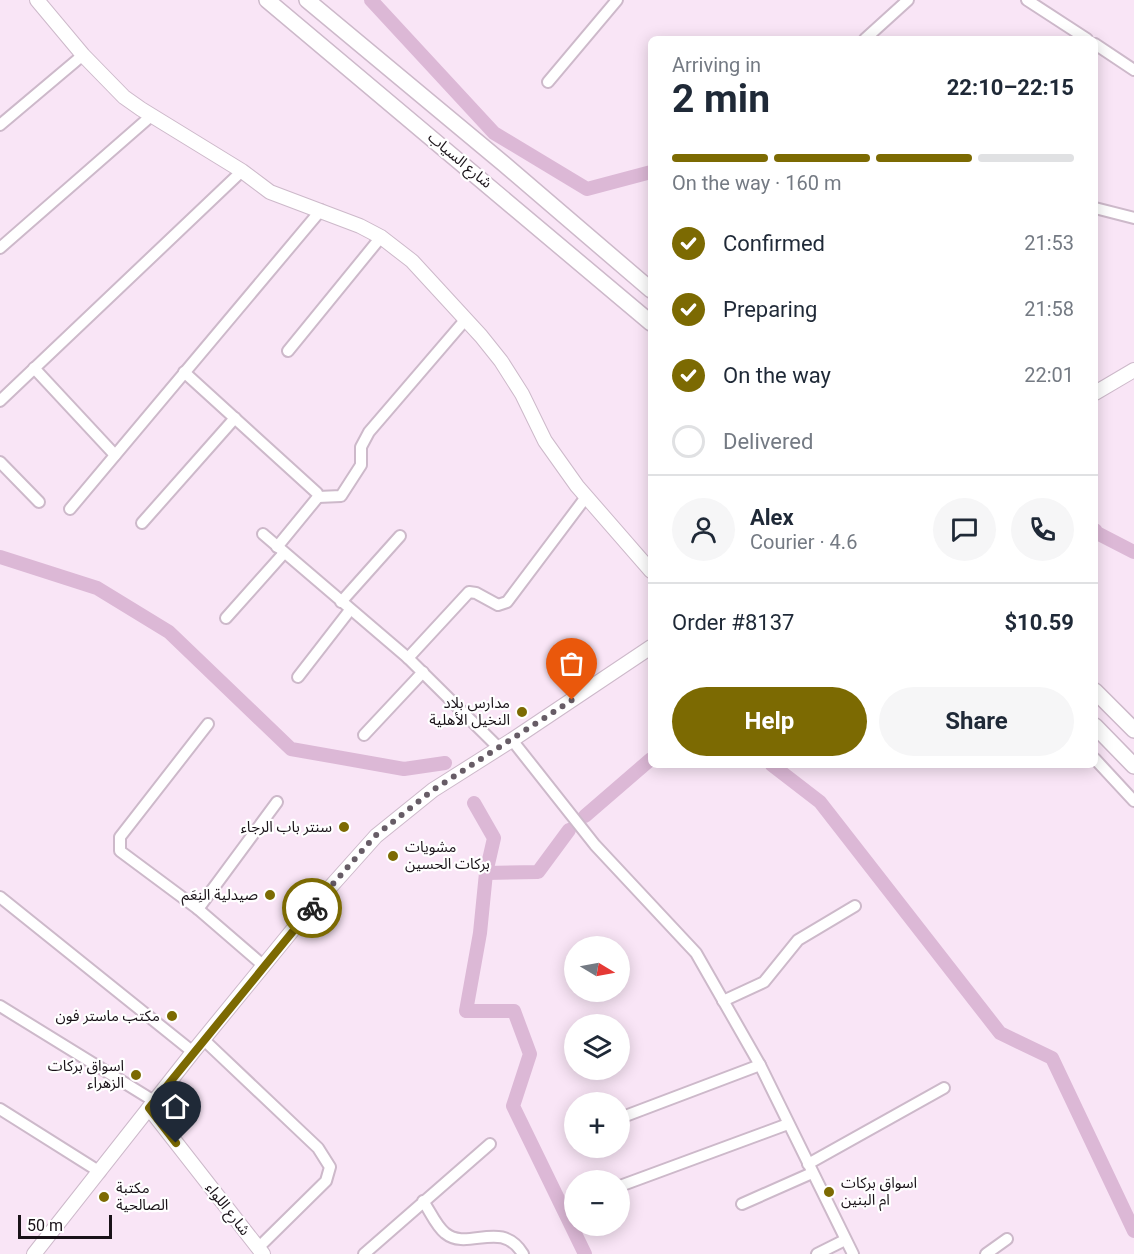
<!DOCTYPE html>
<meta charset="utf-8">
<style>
:root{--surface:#fff;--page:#f6f6f7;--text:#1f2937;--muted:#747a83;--line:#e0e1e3;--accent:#7c6a02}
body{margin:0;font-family:Roboto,"Noto Sans Arabic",sans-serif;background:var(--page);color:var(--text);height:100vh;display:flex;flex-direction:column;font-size:22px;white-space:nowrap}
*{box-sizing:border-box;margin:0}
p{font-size:20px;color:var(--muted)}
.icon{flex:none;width:33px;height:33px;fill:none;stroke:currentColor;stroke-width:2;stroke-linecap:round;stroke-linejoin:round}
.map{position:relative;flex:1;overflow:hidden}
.details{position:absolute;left:648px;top:36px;width:450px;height:732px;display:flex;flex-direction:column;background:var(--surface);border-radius:9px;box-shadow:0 3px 15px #0003}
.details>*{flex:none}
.needle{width:39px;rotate:100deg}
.buttons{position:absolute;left:564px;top:936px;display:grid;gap:12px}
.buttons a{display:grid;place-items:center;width:66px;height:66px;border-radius:50%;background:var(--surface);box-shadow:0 3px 15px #0003;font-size:30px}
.scale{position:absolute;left:18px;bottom:15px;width:94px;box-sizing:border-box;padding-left:6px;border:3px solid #191218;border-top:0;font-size:16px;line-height:21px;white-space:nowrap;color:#191218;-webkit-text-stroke:4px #fff;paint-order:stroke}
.pin{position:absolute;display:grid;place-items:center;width:51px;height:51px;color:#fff;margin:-62px -26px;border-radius:50% 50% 50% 0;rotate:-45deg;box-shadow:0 0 6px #0007}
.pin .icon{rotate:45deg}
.courier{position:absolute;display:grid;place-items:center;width:60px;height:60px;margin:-30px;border:4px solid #7c6a02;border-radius:50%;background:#fff;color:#222;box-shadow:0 2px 8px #0007}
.summary em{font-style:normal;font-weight:700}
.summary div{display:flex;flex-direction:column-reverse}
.summary{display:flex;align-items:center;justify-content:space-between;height:102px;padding:0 24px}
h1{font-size:39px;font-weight:700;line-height:45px}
.bar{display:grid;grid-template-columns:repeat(4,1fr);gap:9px 6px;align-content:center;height:72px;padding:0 24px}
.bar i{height:8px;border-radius:4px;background:var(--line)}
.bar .on{background:var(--accent)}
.bar p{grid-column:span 4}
.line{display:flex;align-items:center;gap:15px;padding:0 24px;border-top:2px solid var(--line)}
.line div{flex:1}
.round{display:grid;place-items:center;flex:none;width:63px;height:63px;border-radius:32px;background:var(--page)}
ol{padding:0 24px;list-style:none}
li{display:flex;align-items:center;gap:18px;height:66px}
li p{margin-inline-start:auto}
li .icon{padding:6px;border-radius:50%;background:var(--accent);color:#fff;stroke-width:4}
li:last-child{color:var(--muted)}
li i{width:33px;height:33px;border:3px solid var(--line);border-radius:50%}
.primary-button{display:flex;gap:12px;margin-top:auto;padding:12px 24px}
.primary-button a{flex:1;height:69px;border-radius:36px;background:var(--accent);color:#fff;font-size:24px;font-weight:700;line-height:69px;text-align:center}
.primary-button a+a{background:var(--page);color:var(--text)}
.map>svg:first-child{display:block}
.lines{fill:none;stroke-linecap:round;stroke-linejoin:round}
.canal{stroke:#dcb8d6;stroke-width:14}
.street-casing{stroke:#cdb9ca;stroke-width:14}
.secondary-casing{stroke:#cdb9ca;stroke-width:16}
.primary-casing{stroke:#cdb9ca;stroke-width:18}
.street{stroke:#fff;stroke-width:10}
.secondary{stroke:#fff;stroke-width:14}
.primary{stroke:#fff;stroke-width:15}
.done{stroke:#675c66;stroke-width:6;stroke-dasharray:0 10.8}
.route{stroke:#7c6a02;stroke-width:8}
.poi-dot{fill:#7c6a02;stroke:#fff;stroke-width:2}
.labels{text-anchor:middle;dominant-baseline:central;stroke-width:4.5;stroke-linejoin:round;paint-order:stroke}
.street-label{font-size:15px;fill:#191218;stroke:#fff}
.poi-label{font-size:15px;fill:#191218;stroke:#fff;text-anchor:end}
</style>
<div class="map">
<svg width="1134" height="1254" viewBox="0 0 1134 1254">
<rect width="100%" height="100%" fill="#f9e5f6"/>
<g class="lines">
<g class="canal">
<path d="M371,0L494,133L587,189L651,172"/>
<path d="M1095,530L1097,533L1134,552"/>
<path d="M0,557L97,588L169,632L291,749L404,769L445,763"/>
<path d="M772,765L820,802L1000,1033L1052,1058L1134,1231"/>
<path d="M474,803L494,838L486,873L480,933L466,1011H514L530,1054L513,1106L585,1254"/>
<path d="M585,816L651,759"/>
<path d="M486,873L538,872L569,830"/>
</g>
<g class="street-casing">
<g id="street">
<path d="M1027,0L1087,39"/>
<path d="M865,39L908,0"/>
<path d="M1095,44L1134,70"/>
<path d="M548,82L617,0"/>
<path d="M0,125L83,55"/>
<path d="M1095,208L1134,218"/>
<path d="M0,248L151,116"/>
<path d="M288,351L381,237"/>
<path d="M34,368L115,455"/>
<path d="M184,372L317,493L318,497L277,547"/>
<path d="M0,401L242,171"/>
<path d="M0,462L39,502"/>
<path d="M318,497L341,496L361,465V447L369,432L466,319"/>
<path d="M70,509L321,210"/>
<path d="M142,523L235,418"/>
<path d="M263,534L408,658L499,748"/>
<path d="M341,602L400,536"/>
<path d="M226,618L284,553"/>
<path d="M408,658L469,592L476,593L498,605L507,602L586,497"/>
<path d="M298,677L350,610"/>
<path d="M208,724L120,837V851L198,909L264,966"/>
<path d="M364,735L423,672"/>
<path d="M512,740L595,845L696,953L760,1065L853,1254"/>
<path d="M1095,759L1134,801"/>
<path d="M0,897L193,1052"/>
<path d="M198,909L277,802"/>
<path d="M723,1001L764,982L798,940L855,906"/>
<path d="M0,1006L154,1101"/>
<path d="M204,1040L318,1148L330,1167L326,1181L258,1248"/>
<path d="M0,1109L100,1172"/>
<path d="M620,1118L760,1065"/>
<path d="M808,1164L944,1088"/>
<path d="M620,1186L788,1124"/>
<path d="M423,1201C430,1211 436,1226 445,1233C468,1252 501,1218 523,1254"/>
<path d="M742,1204L812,1173"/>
<path d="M364,1254L490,1144"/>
<path d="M817,1254L845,1240"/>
<path d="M986,1254L1007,1239"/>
</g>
</g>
<g class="secondary-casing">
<g id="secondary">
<path d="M37,0L83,55L124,97L141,109L242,171L270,192L360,226L381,237L412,261L481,336L501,361L522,394L545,441L577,486L651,571"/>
<path d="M1095,393L1134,370"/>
<path d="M149,1108L263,1254"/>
<path d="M34,1254L193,1052L300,921L376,836L433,790L512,740L651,647"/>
</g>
</g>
<g class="primary-casing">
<g id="primary">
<path d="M267,0L651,323"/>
<path d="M307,0L504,164L651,290"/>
<path d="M1095,691L1134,730"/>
<path d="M1095,726L1134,766"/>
</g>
</g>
<use href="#street" class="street"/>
<use href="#secondary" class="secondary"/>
<use href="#primary" class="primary"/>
</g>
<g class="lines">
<path class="done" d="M312,908L375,836L433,790L572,700"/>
<path class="route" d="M176,1143L149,1108L312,908"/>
</g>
<g class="poi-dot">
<circle cx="522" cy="712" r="6"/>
<circle cx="344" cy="827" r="6"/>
<circle cx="393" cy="856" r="6"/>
<circle cx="270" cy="895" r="6"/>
<circle cx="172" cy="1016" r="6"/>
<circle cx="136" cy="1075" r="6"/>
<circle cx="829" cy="1192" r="6"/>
<circle cx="104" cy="1197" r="6"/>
</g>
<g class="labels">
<g class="street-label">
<text transform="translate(460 160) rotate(40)">شارع السياب</text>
<text transform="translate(228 1209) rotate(52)">شارع اللواء</text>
</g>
<g class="poi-label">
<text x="510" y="703">مدارس بلاد<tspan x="510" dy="17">النخيل الأهلية</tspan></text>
<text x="332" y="827">سنتر باب الرجاء</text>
<text x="405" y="847" text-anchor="start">مشويات<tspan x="405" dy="17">بركات الحسين</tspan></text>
<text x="258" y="895">صيدلية النِعَم</text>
<text x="160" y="1016">مكتب ماستر فون</text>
<text x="124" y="1066">اسواق بركات<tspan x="124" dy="17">الزهراء</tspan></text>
<text x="841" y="1183" text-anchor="start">اسواق بركات<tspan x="841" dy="17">ام البنين</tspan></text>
<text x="116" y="1188" text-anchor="start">مكتبة<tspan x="116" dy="17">الصالحية</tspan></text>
</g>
</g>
</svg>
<div class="buttons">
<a><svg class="needle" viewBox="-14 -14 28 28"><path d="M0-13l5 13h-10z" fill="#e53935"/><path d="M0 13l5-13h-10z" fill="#747a83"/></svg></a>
<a><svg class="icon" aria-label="layers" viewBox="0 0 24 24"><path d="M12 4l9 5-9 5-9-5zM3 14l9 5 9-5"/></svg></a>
<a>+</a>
<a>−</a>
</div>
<div class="scale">50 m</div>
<div class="pin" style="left:572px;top:700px;background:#ea580c"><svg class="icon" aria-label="bag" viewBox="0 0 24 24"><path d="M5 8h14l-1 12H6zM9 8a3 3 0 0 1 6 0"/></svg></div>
<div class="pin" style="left:176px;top:1143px;background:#1f2937"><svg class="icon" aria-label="home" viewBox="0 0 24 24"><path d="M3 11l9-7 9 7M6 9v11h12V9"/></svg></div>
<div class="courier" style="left:312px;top:908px"><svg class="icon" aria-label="bike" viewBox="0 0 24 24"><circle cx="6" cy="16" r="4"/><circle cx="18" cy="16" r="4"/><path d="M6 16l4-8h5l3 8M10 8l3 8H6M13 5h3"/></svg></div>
<section class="details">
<div class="summary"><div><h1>2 min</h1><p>Arriving in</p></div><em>22:10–22:15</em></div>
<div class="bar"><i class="on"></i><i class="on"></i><i class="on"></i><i></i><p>On the way · 160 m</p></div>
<ol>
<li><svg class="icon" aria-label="check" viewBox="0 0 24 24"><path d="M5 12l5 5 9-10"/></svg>Confirmed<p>21:53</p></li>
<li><svg class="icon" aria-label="check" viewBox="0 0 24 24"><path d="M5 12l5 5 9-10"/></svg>Preparing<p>21:58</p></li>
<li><svg class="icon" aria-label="check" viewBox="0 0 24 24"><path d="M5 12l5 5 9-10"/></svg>On the way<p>22:01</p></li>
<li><i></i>Delivered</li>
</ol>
<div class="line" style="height:108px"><a class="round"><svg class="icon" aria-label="person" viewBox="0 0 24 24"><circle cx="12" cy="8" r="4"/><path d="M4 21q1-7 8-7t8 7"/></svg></a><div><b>Alex</b><p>Courier · 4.6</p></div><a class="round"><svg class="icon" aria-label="chat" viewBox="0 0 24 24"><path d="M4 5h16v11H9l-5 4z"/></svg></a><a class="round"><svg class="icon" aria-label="phone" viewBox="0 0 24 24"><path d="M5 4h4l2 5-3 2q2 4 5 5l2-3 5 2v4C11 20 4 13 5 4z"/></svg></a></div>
<div class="line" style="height:78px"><div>Order #8137</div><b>$10.59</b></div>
<div class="primary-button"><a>Help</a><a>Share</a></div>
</section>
</div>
